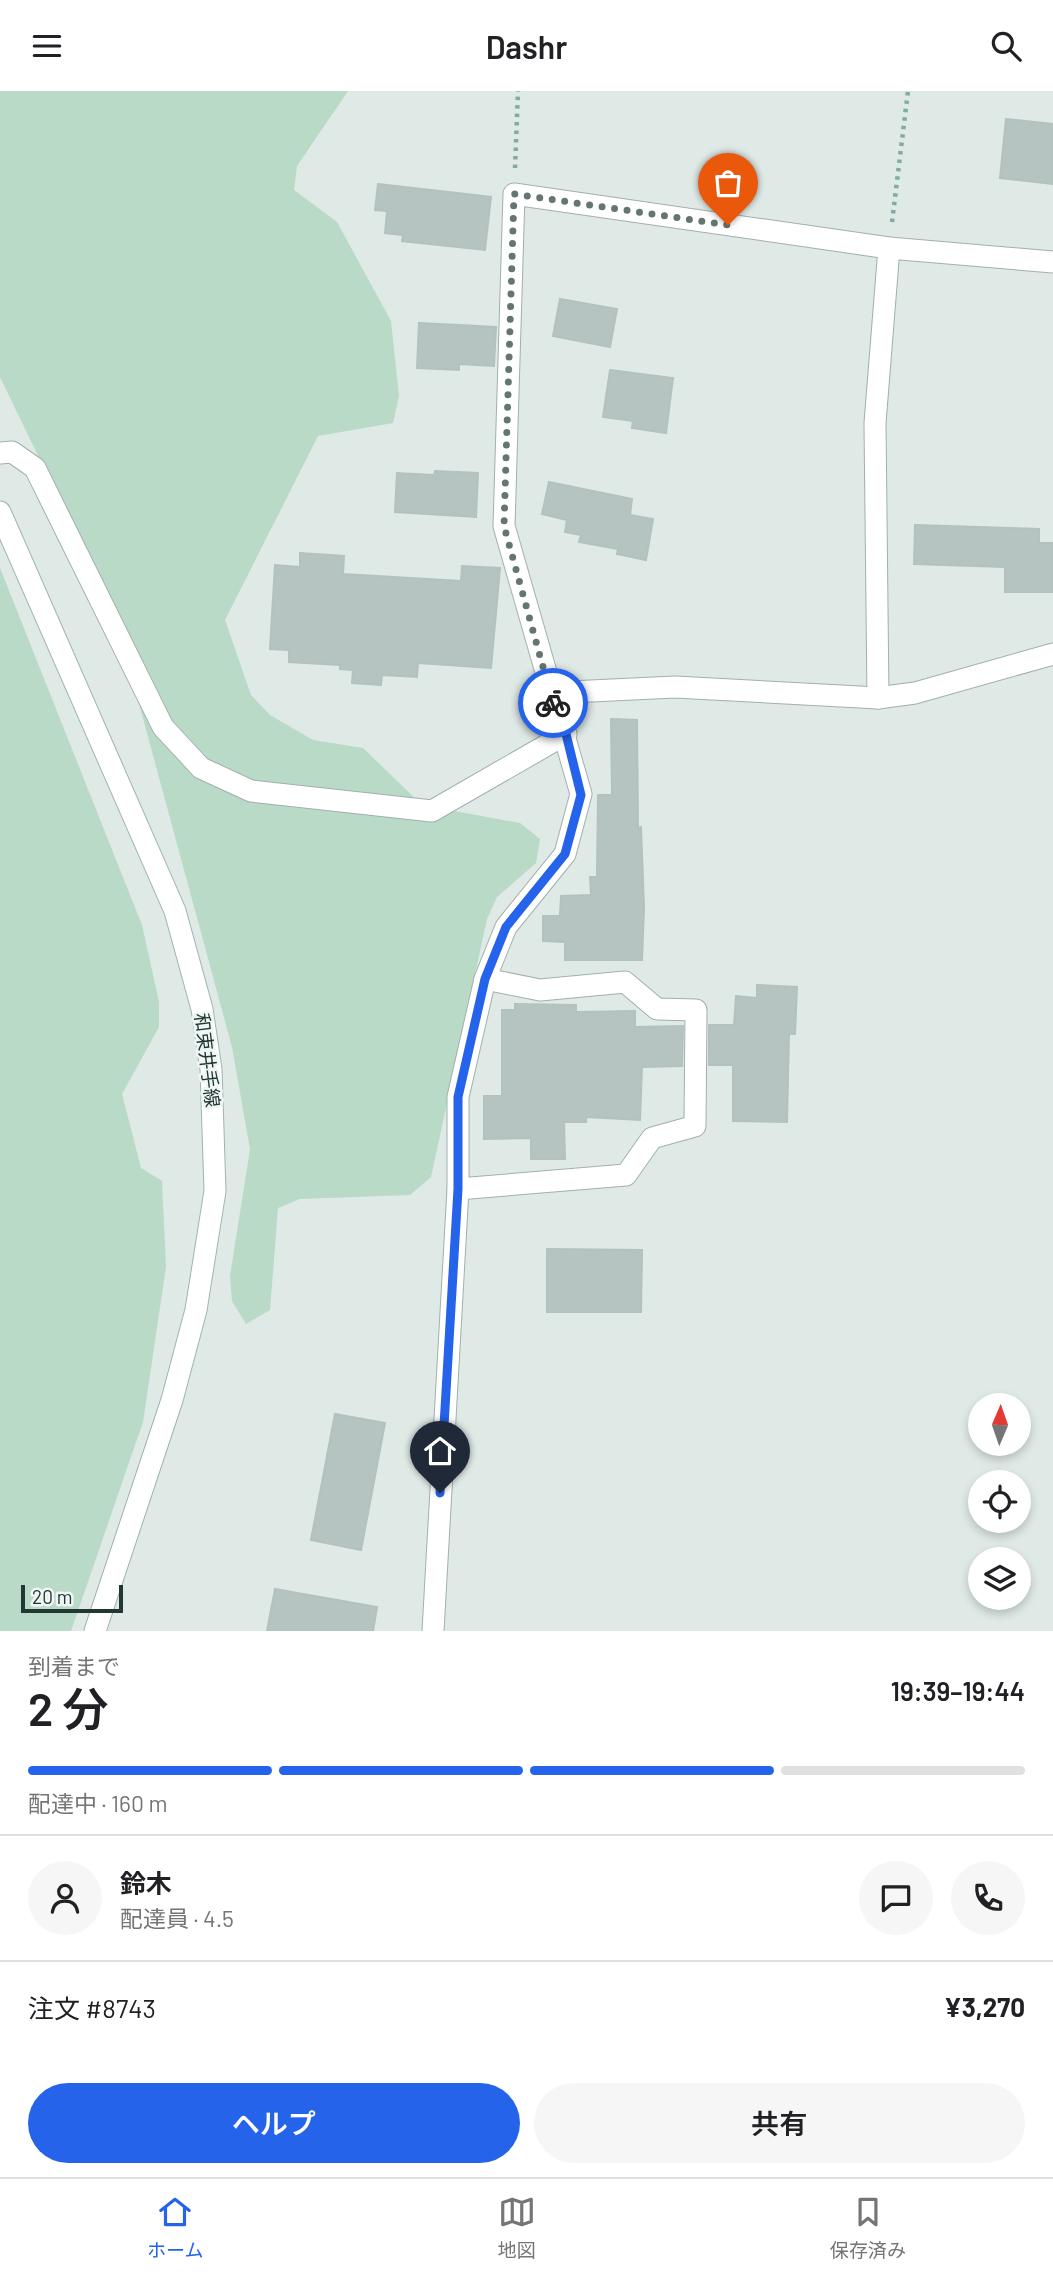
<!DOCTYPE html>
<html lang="ja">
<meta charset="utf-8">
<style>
:root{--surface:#fff;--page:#f6f6f6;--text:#202124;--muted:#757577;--line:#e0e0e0;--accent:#2563eb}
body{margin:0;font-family:Barlow,"Noto Sans JP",sans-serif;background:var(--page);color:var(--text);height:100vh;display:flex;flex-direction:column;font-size:26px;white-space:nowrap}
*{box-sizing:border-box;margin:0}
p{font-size:23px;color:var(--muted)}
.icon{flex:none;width:38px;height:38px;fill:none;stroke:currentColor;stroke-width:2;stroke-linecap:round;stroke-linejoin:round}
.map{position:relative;height:1540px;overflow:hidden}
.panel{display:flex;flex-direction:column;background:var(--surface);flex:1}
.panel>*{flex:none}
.needle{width:46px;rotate:2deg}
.buttons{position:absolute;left:968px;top:1302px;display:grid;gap:14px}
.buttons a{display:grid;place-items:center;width:63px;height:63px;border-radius:50%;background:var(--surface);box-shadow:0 4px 10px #0003;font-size:35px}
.scale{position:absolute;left:21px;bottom:18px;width:102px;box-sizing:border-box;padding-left:7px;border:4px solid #213835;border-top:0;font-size:19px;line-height:24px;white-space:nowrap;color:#213835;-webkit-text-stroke:5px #eff6f4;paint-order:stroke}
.pin{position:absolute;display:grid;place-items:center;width:60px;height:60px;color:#fff;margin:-72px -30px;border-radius:50% 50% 50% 0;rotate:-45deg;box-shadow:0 0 7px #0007}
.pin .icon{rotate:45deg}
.courier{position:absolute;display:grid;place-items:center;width:70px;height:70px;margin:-35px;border:5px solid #2563eb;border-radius:50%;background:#fff;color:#222;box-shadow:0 2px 9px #0007}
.head em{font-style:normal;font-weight:600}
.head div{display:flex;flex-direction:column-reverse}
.head{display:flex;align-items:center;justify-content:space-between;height:119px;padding:0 28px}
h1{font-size:46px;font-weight:600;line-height:52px}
.bar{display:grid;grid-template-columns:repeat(4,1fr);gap:10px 7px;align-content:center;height:84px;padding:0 28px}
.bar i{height:9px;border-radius:5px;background:var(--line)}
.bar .on{background:var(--accent)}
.bar p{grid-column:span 4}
.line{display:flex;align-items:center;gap:18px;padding:0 28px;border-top:2px solid var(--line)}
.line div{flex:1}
.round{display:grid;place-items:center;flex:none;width:74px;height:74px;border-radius:37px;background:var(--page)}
.button{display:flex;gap:14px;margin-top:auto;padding:14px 28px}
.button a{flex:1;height:80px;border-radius:42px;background:var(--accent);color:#fff;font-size:28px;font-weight:600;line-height:80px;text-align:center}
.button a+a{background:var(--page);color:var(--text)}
header{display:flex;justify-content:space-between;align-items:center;height:91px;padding:0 28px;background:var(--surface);font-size:32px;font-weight:600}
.dock{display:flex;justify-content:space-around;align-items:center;height:98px;border-top:2px solid var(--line);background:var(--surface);font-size:19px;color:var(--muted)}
.dock a{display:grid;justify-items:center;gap:4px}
.dock .on{color:var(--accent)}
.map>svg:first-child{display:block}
.green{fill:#b9dac6}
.building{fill:#b5c4c0;stroke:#b2c2be;stroke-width:2}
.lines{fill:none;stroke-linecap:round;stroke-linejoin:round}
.minor-casing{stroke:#a2b0ad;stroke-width:23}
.secondary-casing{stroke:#9fb4b0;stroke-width:23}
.path{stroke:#81aba4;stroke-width:4.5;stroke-dasharray:3.5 5;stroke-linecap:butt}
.minor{stroke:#fff;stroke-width:21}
.secondary{stroke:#fff;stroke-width:21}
.done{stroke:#647673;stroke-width:7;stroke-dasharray:0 12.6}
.route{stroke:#2563eb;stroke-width:9}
.labels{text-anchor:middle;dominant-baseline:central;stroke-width:5;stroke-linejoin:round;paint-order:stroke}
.street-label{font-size:19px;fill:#213835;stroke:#eff6f4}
</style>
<header><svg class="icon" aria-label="menu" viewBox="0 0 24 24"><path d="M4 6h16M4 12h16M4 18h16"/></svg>Dashr<svg class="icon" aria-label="search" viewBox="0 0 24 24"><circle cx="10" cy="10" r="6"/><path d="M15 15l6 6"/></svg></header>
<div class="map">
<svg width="1053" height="1540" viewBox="0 0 1053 1540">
<rect width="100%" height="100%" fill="#dfe9e6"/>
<g class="green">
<path d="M0,0H348L297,75L294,99L337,131L391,230L399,305L393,332L318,345L225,529L251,604L270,624L313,649L363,657L422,714L520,732L540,748L536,772L497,806L487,828L431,1086L410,1104L300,1108L278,1117L270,1219L246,1233L232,1210L230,1185L250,1058L232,956L115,524L0,286Z"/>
<path d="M0,477L142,834L159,911V936L122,1003L141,1077L162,1090L166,1176L143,1331L71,1540H0Z"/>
</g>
<g class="building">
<path d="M1006,28L1053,33V93L1000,87Z"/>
<path d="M378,93L491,106L485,159L402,150L403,144L385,142L387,120L375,119Z"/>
<path d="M560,208L617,218L610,256L553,245Z"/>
<path d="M419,232L496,236L494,275L459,273V279L417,277Z"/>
<path d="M610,279L673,287L666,342L632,337L633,330L603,326Z"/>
<path d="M435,380L478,382L476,426L395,421L397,382L434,384Z"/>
<path d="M549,391L632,408L630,424L653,428L646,469L617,463L618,458L579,451L581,444L565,441L567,429L542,423Z"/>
<path d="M915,434L1039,438V452H1053V501H1005V476L914,473Z"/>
<path d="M300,462L344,465L343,483L461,490L462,475L500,477L491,577L418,572L417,586L382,584L381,594L352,592L353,579L340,578V574L289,571V559L270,558L275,474L300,476Z"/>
<path d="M611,628L637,629L638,737L641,736L644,817L642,869H565V851L543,850V825H560L561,805L591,804L590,786H597L598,704H612Z"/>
<path d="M757,894L797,896L795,943H789L787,1031L733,1030V974H709V934H734L736,905L757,907Z"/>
<path d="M515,913L576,914V921L635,920V936L683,935L682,975L642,976L640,1029L586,1026V1031H564L565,1068H531V1047L484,1048V1005H502V919H515Z"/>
<path d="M547,1158L642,1159L641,1221H547Z"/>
<path d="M335,1323L385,1332L361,1459L311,1449Z"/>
<path d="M275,1498L377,1516L373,1540H267Z"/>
</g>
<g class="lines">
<g class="minor-casing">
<g id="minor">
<path d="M0,362L12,361L35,377L163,636L201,677L251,700L432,720L566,643"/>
<path d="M549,602L675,596L878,607L915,602L1053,563"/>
<path d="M878,607L875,332L889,157"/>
<path d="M458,1098L626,1084L652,1047L695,1035L696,919L657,918L625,891L540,899L485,888"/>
<path d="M433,1540L458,1098V1006L485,888L506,836L565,763L581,703L504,435L514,103L889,157L1053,171"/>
</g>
</g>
<g class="secondary-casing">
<path id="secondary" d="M0,421L175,820L202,918L211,978L215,1100L196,1219L172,1309L95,1540"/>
</g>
<g class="path">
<path d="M515,77L518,0"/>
<path d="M892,131L908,0"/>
</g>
<use href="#minor" class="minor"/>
<use href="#secondary" class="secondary"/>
</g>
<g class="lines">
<path class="done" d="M553,612L504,435L514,103L728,134"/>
<path class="route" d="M440,1402L458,1098V1006L485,888L506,836L565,763L581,704L566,643L553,612"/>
</g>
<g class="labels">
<g class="street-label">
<text transform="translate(208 969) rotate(83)">和束井手線</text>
</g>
</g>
</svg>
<div class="buttons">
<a><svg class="needle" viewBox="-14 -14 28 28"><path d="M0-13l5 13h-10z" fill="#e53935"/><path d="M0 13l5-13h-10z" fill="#757577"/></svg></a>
<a><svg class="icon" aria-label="locate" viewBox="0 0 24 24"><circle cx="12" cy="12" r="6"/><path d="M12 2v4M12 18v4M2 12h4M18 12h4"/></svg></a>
<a><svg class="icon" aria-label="layers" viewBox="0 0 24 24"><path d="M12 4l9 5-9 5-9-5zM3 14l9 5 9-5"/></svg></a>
</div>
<div class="scale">20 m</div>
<div class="pin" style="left:728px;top:134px;background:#ea580c"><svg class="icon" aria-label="bag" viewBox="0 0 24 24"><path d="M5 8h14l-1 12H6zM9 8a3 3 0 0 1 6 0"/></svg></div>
<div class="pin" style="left:440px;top:1402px;background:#1f2937"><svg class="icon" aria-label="home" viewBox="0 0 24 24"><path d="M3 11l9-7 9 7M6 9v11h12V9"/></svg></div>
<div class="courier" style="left:553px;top:612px"><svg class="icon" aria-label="bike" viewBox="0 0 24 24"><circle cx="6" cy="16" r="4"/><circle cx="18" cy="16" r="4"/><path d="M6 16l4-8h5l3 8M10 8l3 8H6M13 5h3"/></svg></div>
</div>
<section class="panel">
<div class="head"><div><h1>2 分</h1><p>到着まで</p></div><em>19:39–19:44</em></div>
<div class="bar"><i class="on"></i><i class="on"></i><i class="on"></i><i></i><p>配達中 · 160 m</p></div>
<div class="line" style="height:126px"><a class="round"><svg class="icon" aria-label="person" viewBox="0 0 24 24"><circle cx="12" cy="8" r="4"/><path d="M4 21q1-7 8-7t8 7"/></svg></a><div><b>鈴木</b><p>配達員 · 4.5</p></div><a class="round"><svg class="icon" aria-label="chat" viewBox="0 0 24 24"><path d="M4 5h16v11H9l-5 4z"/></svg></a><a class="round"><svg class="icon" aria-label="phone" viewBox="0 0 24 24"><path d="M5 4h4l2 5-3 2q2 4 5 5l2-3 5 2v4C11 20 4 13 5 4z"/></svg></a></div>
<div class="line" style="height:91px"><div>注文 #8743</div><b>¥3,270</b></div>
<div class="button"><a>ヘルプ</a><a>共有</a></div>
</section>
<nav class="dock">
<a class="on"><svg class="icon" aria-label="home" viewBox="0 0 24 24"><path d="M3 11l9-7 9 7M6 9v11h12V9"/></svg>ホーム</a>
<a><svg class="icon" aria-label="map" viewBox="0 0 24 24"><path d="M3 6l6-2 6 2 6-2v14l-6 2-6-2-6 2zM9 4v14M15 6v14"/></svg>地図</a>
<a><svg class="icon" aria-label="saved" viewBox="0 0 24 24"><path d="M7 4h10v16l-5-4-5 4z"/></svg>保存済み</a>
</nav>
